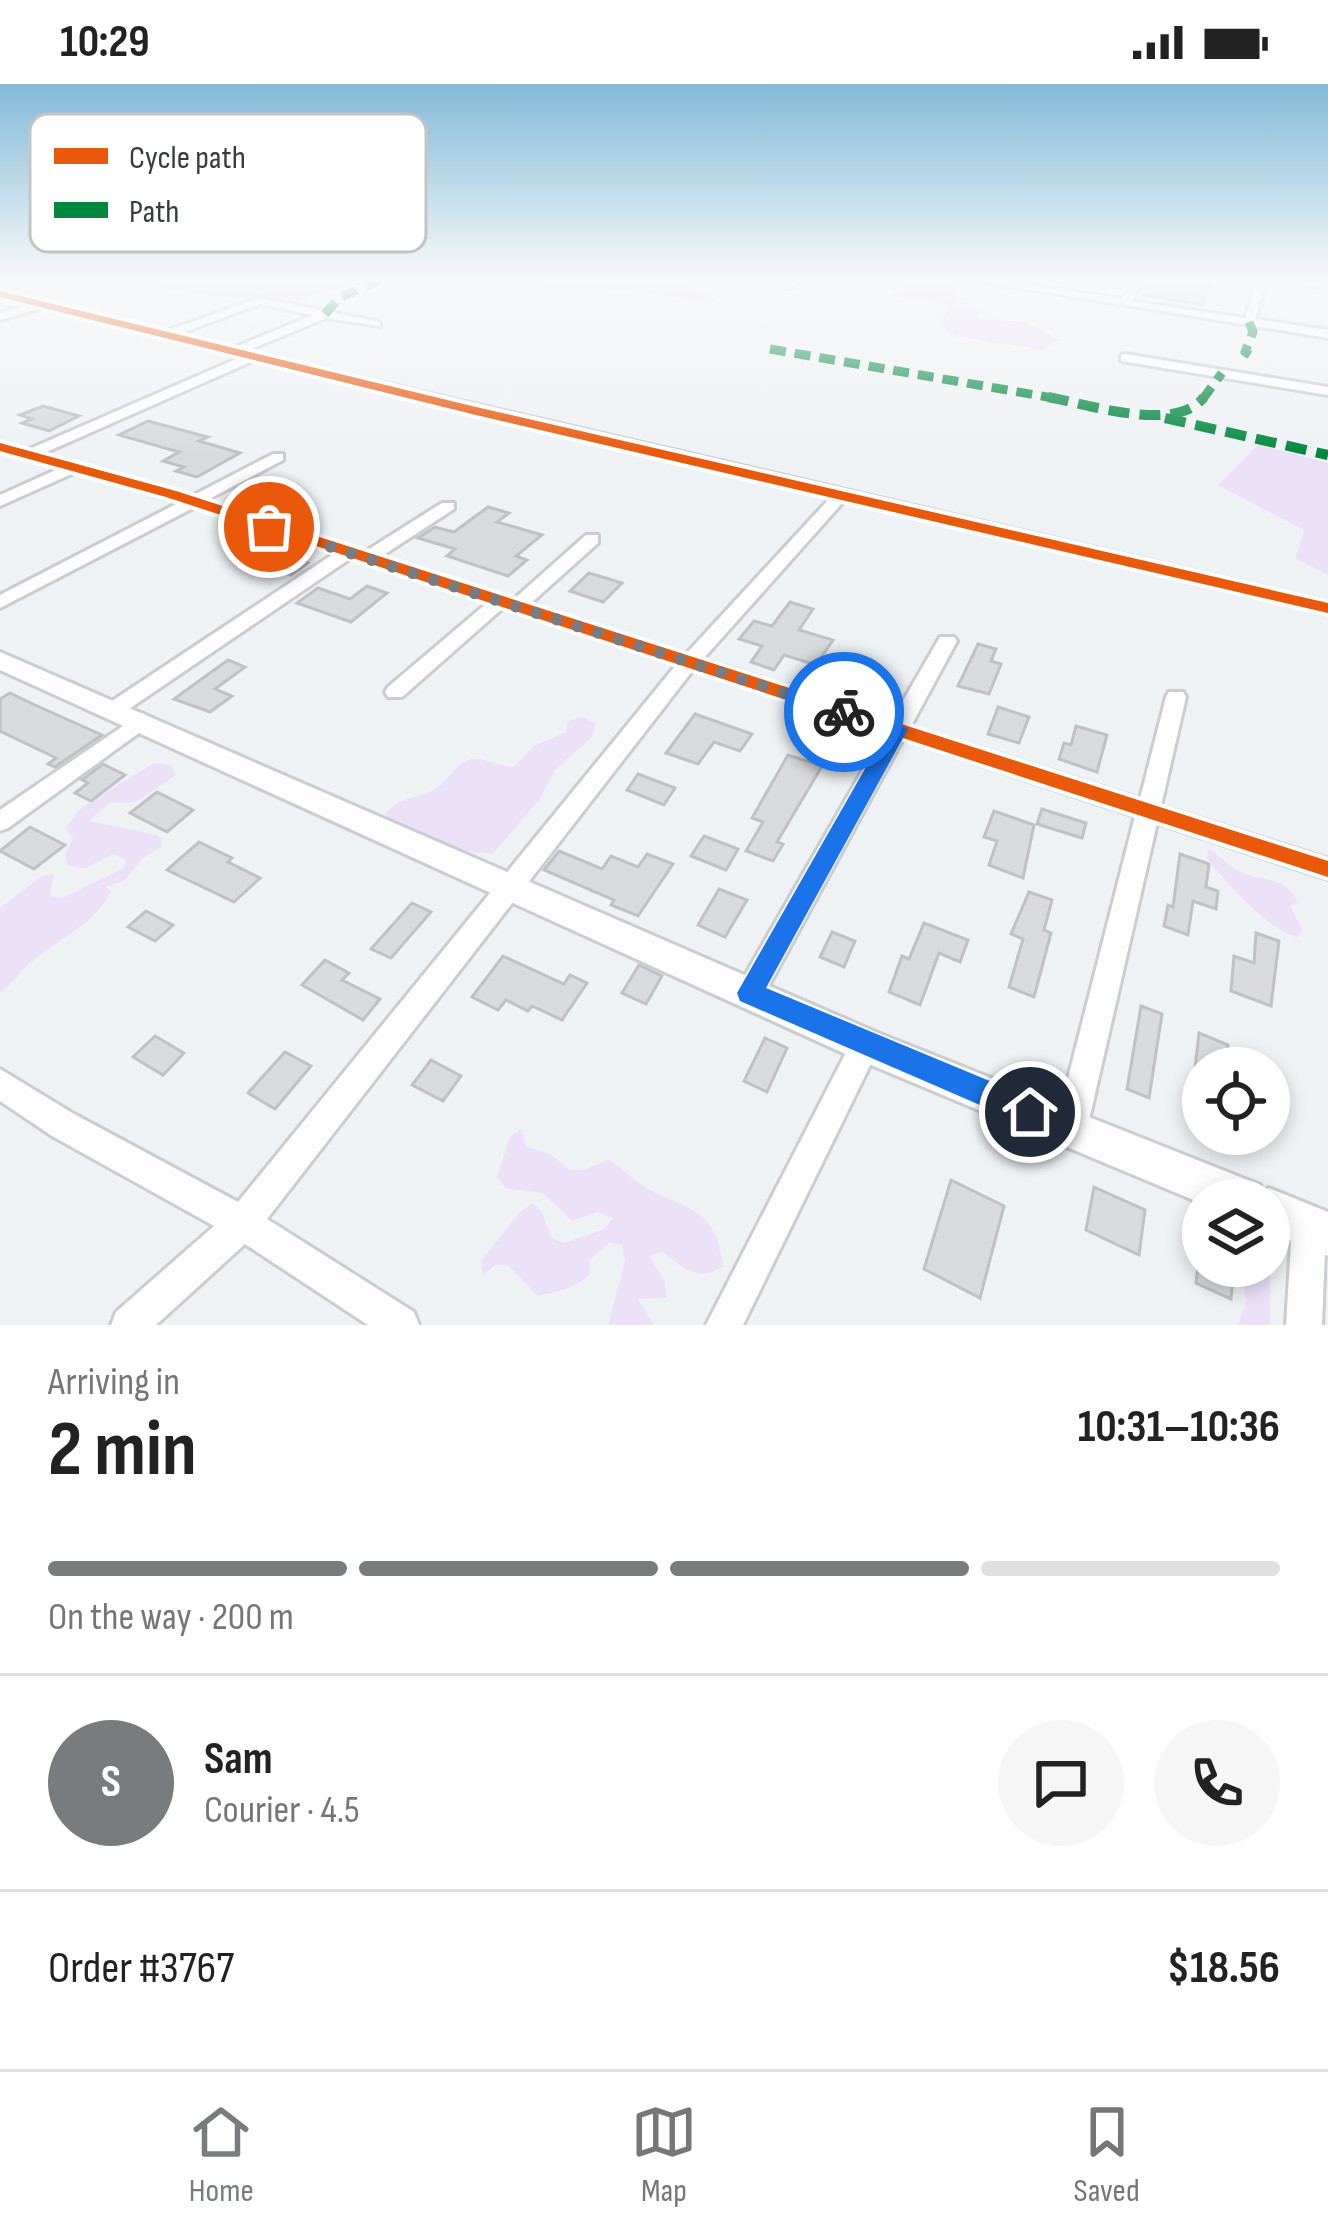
<!DOCTYPE html>
<meta charset="utf-8">
<style>
:root{--surface:#fff;--page:#f6f6f6;--text:#222;--muted:#767676;--line:#e0e0e0;--accent:#797c7e}
body{margin:0;font-family:"Sofia Sans Condensed",sans-serif;background:var(--page);color:var(--text);height:100vh;display:flex;flex-direction:column;font-size:45px;white-space:nowrap}
*{box-sizing:border-box;margin:0}
p{font-size:39px;color:var(--muted)}
.icon{flex:none;width:66px;height:66px;fill:none;stroke:currentColor;stroke-width:2;stroke-linecap:round;stroke-linejoin:round}
.map{position:relative;height:1241px;overflow:hidden}
.side{display:flex;flex-direction:column;background:var(--surface);flex:1}
.side>*{flex:none}
.fabs{position:absolute;left:1182px;top:963px;display:grid;gap:24px}
.fabs a{display:grid;place-items:center;width:108px;height:108px;border-radius:50%;background:var(--surface);box-shadow:0 6px 18px #0003;font-size:60px}
.pin{position:absolute;display:grid;place-items:center;width:102px;height:102px;color:#fff;margin:-51px;border:6px solid #fff;border-radius:50%;box-shadow:0 3px 12px #0007}
.courier{position:absolute;display:grid;place-items:center;width:120px;height:120px;margin:-60px;border:9px solid #1a73e8;border-radius:50%;background:#fff;color:#222;box-shadow:0 3px 15px #0007}
.head em{font-style:normal;font-weight:700}
.head div{display:flex;flex-direction:column-reverse}
.head{display:flex;align-items:center;justify-content:space-between;height:204px;padding:0 48px}
h1{font-size:78px;font-weight:700;line-height:90px}
.bar{display:grid;grid-template-columns:repeat(4,1fr);gap:18px 12px;align-content:center;height:144px;padding:0 48px}
.bar i{height:15px;border-radius:9px;background:var(--line)}
.bar .selected{background:var(--accent)}
.bar p{grid-column:span 4}
.line{display:flex;align-items:center;gap:30px;padding:0 48px;border-top:3px solid var(--line)}
.line div{flex:1}
.round{display:grid;place-items:center;flex:none;width:126px;height:126px;border-radius:63px;background:var(--page)}
.status{display:flex;justify-content:space-between;align-items:center;height:84px;padding:0 60px;background:var(--surface);direction:ltr}
.status svg{height:33px;fill:currentColor}
.menu{display:flex;justify-content:space-around;align-items:center;height:168px;border-top:3px solid var(--line);background:var(--surface);font-size:33px;color:var(--muted)}
.menu a{display:grid;justify-items:center;gap:6px}
.menu .selected{color:var(--accent)}
.map>svg:first-child{display:block}
.green{fill:#ebe0f8}
.building{fill:#d9dadd;stroke:#c0c1c4;stroke-width:3}
.lines{fill:none;stroke-linecap:round;stroke-linejoin:round}
.minor-casing{stroke:#cbcdd0;stroke-width:6}
.tertiary-casing{stroke:#cbcdd0;stroke-width:6}
.secondary-casing{stroke:#cbcdd0;stroke-width:6}
.minor{fill:#fdfdfe;fill-rule:evenodd}
.tertiary{fill:#fdfdfe;fill-rule:evenodd}
.secondary{fill:#fdfdfe;fill-rule:evenodd}
.quiet-far1{stroke:#00873e;stroke-width:9;stroke-dasharray:16 9;stroke-linecap:butt}
.quiet{stroke:#00873e;stroke-width:10;stroke-dasharray:21 10;stroke-linecap:butt}
.cycleway-casing{stroke:#fff;stroke-width:8}
.cycleway{fill:#e8590c;fill-rule:evenodd}
.route{fill:#1a73e8}
.done{stroke:#797c7e;stroke-width:12;stroke-dasharray:0 21.6}
.key{fill:#fff;stroke:#c4c4c5;stroke-width:3}
.key-label{font-size:33px;fill:#393c3e}
</style>
<div class="status"><b>10:29</b><svg viewBox="0 0 49 12"><path d="M0 12V9h3v3zM5 12V6h3v6zM10 12V3h3v9zM15 12V0h3v12zM26 1h20v11H26zM47 4h2v5h-2z"/></svg></div>
<div class="map">
<svg width="1328" height="1241" viewBox="0 0 1328 1241">
<rect width="100%" height="100%" fill="#eff2f5"/>
<g class="green">
<path d="M141,196H361C341,202 319,212 298,214C256,217 180,212 141,196Z"/>
<path d="M529,196C590,196 668,182 720,220L619,205L548,204Z"/>
<path d="M922,196L956,199V216L979,225L977,235L1024,238L1059,256L1044,266L955,252L940,240L950,222C930,212 910,217 888,211Z"/>
<path d="M1258,361L1328,379V491L1296,475L1304,446L1218,401Z"/>
<path d="M583,633L596,640L592,653L554,687L540,715L493,770L452,765L388,741L385,730C401,711 417,716 437,704C449,696 458,674 476,675C488,675 501,683 514,683L534,662L566,648L568,637Z"/>
<path d="M154,679L171,681L176,691L136,718L109,719L89,737L157,751L162,755L161,763L143,774L125,796L105,803L111,807C96,839 62,853 36,874C23,884 13,899 0,909V824L42,792L54,790L50,812L62,814L122,785L127,777L114,770L86,784L68,782L65,770L73,754L65,745L81,724Z"/>
<path d="M1209,764C1219,772 1229,782 1241,788C1264,799 1286,791 1298,819L1290,822L1303,847L1298,853C1267,846 1227,799 1207,774Z"/>
<path d="M521,1045L526,1063L550,1070L570,1086H583L608,1076C621,1082 628,1092 639,1099C681,1127 715,1117 723,1182C699,1199 683,1184 663,1168L649,1172L665,1198L666,1214L638,1215L654,1241H608L625,1178L622,1162L610,1158L590,1176L589,1191C575,1204 557,1208 538,1212L508,1181H495L483,1191L481,1177L520,1128L533,1119L542,1128L552,1154L564,1159L604,1145L613,1134L597,1128L572,1137L543,1109L505,1104L497,1093L510,1053Z"/>
<path d="M1241,1182H1262L1270,1193V1241H1238L1246,1217Z"/>
</g>
<g class="building">
<path d="M1156,196H1210L1202,221L1144,211Z"/>
<path d="M43,322L79,332L49,347L22,339L32,335L20,331Z"/>
<path d="M148,337L208,353L199,357L240,369L197,393L176,387L184,383L163,377L179,368L119,351Z"/>
<path d="M488,423L509,429L497,438L542,451L516,472L527,476L508,492L447,472L455,465L418,454L435,443L454,448Z"/>
<path d="M267,465L291,473L308,479L291,491L249,477Z"/>
<path d="M589,489L622,499L603,518L570,507Z"/>
<path d="M367,502L387,509L351,538L297,519L318,504L350,515Z"/>
<path d="M790,518L813,525L799,546L833,556L816,581L784,571L774,586L751,578L762,562L739,555L754,537L772,542Z"/>
<path d="M978,560L996,565L991,577L1001,580L989,610L958,602Z"/>
<path d="M228,576L245,583L215,605L232,612L210,628L174,615Z"/>
<path d="M10,609L35,621L102,651L55,683L48,680L56,674L0,647V615Z"/>
<path d="M998,623L1029,633L1019,659L988,650Z"/>
<path d="M695,630L752,650L740,667L714,658L698,680L666,669Z"/>
<path d="M1076,642L1107,651L1097,688L1059,675L1064,659L1071,661Z"/>
<path d="M788,671L822,682L777,758L783,760L773,777L746,767L763,738L752,734Z"/>
<path d="M103,680L125,691L91,717L75,709L88,699L82,696Z"/>
<path d="M638,690L675,704L664,721L627,706Z"/>
<path d="M157,708L193,726L167,748L130,729Z"/>
<path d="M1042,725L1086,739L1082,754L1037,740Z"/>
<path d="M994,727L1034,741L1023,794L989,781L997,757L984,753Z"/>
<path d="M30,743L65,761L34,785L0,767Z"/>
<path d="M704,752L738,765L726,786L691,772Z"/>
<path d="M199,758L232,774L228,778L260,794L234,818L167,786Z"/>
<path d="M559,767L602,785L611,772L638,783L647,770L673,780L638,832L611,821L614,816L544,786Z"/>
<path d="M1180,770L1209,780L1206,803L1218,807L1216,825L1193,817L1188,851L1164,842L1168,821L1173,823Z"/>
<path d="M719,805L747,816L725,853L698,841Z"/>
<path d="M1029,808L1052,816L1044,846L1051,849L1034,913L1009,903L1023,855L1011,850Z"/>
<path d="M412,819L431,828L391,874L371,865Z"/>
<path d="M146,827L173,841L155,857L128,843Z"/>
<path d="M924,839L968,856L960,878L939,869L920,921L889,908L902,872L909,875Z"/>
<path d="M832,848L855,857L844,883L820,873Z"/>
<path d="M1256,849L1279,857L1271,922L1231,907L1234,872L1254,879Z"/>
<path d="M503,872L564,900L570,891L587,899L562,936L532,922L528,927L506,916L498,926L472,913Z"/>
<path d="M325,876L349,889L342,896L380,915L363,936L302,901Z"/>
<path d="M639,881L662,892L646,920L622,909Z"/>
<path d="M1141,922L1162,930L1149,1014L1127,1005Z"/>
<path d="M1199,949L1228,961L1226,984H1195Z"/>
<path d="M155,952L184,969L163,991L133,973Z"/>
<path d="M765,954L787,964L767,1008L744,997Z"/>
<path d="M285,968L311,982L275,1025L248,1009Z"/>
<path d="M431,976L461,992L443,1017L412,1001Z"/>
<path d="M951,1096L1004,1122L980,1214L924,1185Z"/>
<path d="M1094,1103L1145,1126L1139,1171L1086,1146Z"/>
<path d="M1198,1182H1234L1231,1215L1196,1199Z"/>
</g>
<g class="lines">
<g class="minor-casing">
<g id="minor">
<path d="M790,196H802L792,204H784Z"/>
<path d="M971,196H997L1122,215L1134,196H1144L1132,217L1245,234L1257,196H1267L1255,235L1328,246V254Z"/>
<path d="M0,207L166,247L259,214L376,237L380,238V242L326,234L246,267L1328,518V530L844,417L703,575L892,636L940,553H954L957,557L911,642L1140,715L1166,613L1169,608H1183L1186,613L1161,722L1328,775V795L1157,739L1087,1045L1082,1056L1071,1061L1060,1056L1055,1045L1135,732L903,655L760,918L750,921L740,918L736,909L740,900L884,649L693,586L267,1135L414,1228L419,1241H368L245,1160L156,1241H111L116,1228L214,1142L52,1052L0,1017V985L74,1030L238,1118L676,581L503,524L402,613H388L385,608L388,603L487,519L351,474L123,629H109L105,624L109,619L335,469L195,423L0,524V511L180,418L76,388L0,422V411L60,384L0,368V359L27,366L241,273L42,224L0,236V229L29,220L0,213ZM260,220L313,231L233,264L179,250ZM255,276L830,414L686,570L530,520L598,459V451H586L514,515L382,472L454,425V419H442L366,467L207,416L283,376V370H273L192,412L42,370Z"/>
<path d="M1125,270L1328,303V311L1121,277V271Z"/>
<path d="M142,629L153,636L150,641L8,744L0,747V726Z"/>
<path d="M865,947L875,951L880,961L743,1241H706L855,951Z"/>
<path d="M1309,1125L1321,1130L1326,1142L1322,1241H1286L1292,1142L1297,1130Z"/>
</g>
</g>
<g class="tertiary-casing">
<path id="tertiary" d="M0,568L878,949L1245,1095L1260,1101L1263,1107L1269,1104L1328,1128V1172L1269,1148V1116H1203V1120L852,973L0,586Z"/>
</g>
<g class="secondary-casing">
<path id="secondary" d="M1295,196H1328V205L1297,199Z"/>
</g>
<use href="#minor" class="minor"/>
<use href="#tertiary" class="tertiary"/>
<use href="#secondary" class="secondary"/>
<g class="quiet-far1">
<path d="M325,230L339,214L380,196"/>
<path d="M1249,238L1253,248L1245,268L1250,271"/>
<path d="M770,265L1065,316"/>
<path d="M1202,316L1222,289"/>
</g>
<g class="quiet">
<path d="M1048,313C1087,320 1177,350 1204,313"/>
<path d="M1165,334L1328,371"/>
</g>
<g class="cycleway-casing">
<g id="cycleway">
<path d="M0,207L476,323L1328,519V529L476,331L0,213Z"/>
<path d="M0,359L176,407L1328,777V793L166,413L0,367Z"/>
</g>
</g>
<use href="#cycleway" class="cycleway"/>
</g>
<linearGradient id="sky" x2="0" y2="1"><stop stop-color="#83bad7"/><stop offset="0.53" stop-color="#f8f9fa"/><stop offset="1" stop-color="#f8f9fa" stop-opacity="0"/></linearGradient>
<rect width="1328" height="370" fill="url(#sky)"/>
<path class="route" d="M844,621L908,645L766,904L1040,1018L1044,1028L1040,1038L1030,1042L1019,1038L740,917L737,909L886,648L837,632L834,628Z"/>
<g class="lines">
<path class="done" d="M269,443L844,628"/>
</g>
<rect x="30" y="30" width="396" height="138" rx="18" class="key"/>
<rect x="54" y="64" width="54" height="16" fill="#e8590c"/>
<rect x="54" y="118" width="54" height="16" fill="#00873e"/>
<g class="key-label">
<text x="129" y="84">Cycle path</text>
<text x="129" y="138">Path</text>
</g>
</svg>
<div class="fabs">
<a><svg class="icon" aria-label="locate" viewBox="0 0 24 24"><circle cx="12" cy="12" r="6"/><path d="M12 2v4M12 18v4M2 12h4M18 12h4"/></svg></a>
<a><svg class="icon" aria-label="layers" viewBox="0 0 24 24"><path d="M12 4l9 5-9 5-9-5zM3 14l9 5 9-5"/></svg></a>
</div>
<div class="pin" style="left:269px;top:443px;background:#ea580c"><svg class="icon" aria-label="bag" viewBox="0 0 24 24"><path d="M5 8h14l-1 12H6zM9 8a3 3 0 0 1 6 0"/></svg></div>
<div class="pin" style="left:1030px;top:1028px;background:#1f2937"><svg class="icon" aria-label="home" viewBox="0 0 24 24"><path d="M3 11l9-7 9 7M6 9v11h12V9"/></svg></div>
<div class="courier" style="left:844px;top:628px"><svg class="icon" aria-label="bike" viewBox="0 0 24 24"><circle cx="6" cy="16" r="4"/><circle cx="18" cy="16" r="4"/><path d="M6 16l4-8h5l3 8M10 8l3 8H6M13 5h3"/></svg></div>
</div>
<section class="side">
<div class="head"><div><h1>2 min</h1><p>Arriving in</p></div><em>10:31–10:36</em></div>
<div class="bar"><i class="selected"></i><i class="selected"></i><i class="selected"></i><i></i><p>On the way · 200 m</p></div>
<div class="line" style="height:216px"><b class="round" style="background:var(--accent);color:#fff">S</b><div><b>Sam</b><p>Courier · 4.5</p></div><a class="round"><svg class="icon" aria-label="chat" viewBox="0 0 24 24"><path d="M4 5h16v11H9l-5 4z"/></svg></a><a class="round"><svg class="icon" aria-label="phone" viewBox="0 0 24 24"><path d="M5 4h4l2 5-3 2q2 4 5 5l2-3 5 2v4C11 20 4 13 5 4z"/></svg></a></div>
<div class="line" style="height:156px"><div>Order #3767</div><b>$18.56</b></div>
</section>
<nav class="menu">
<a class="selected"><svg class="icon" aria-label="home" viewBox="0 0 24 24"><path d="M3 11l9-7 9 7M6 9v11h12V9"/></svg>Home</a>
<a><svg class="icon" aria-label="map" viewBox="0 0 24 24"><path d="M3 6l6-2 6 2 6-2v14l-6 2-6-2-6 2zM9 4v14M15 6v14"/></svg>Map</a>
<a><svg class="icon" aria-label="saved" viewBox="0 0 24 24"><path d="M7 4h10v16l-5-4-5 4z"/></svg>Saved</a>
</nav>
